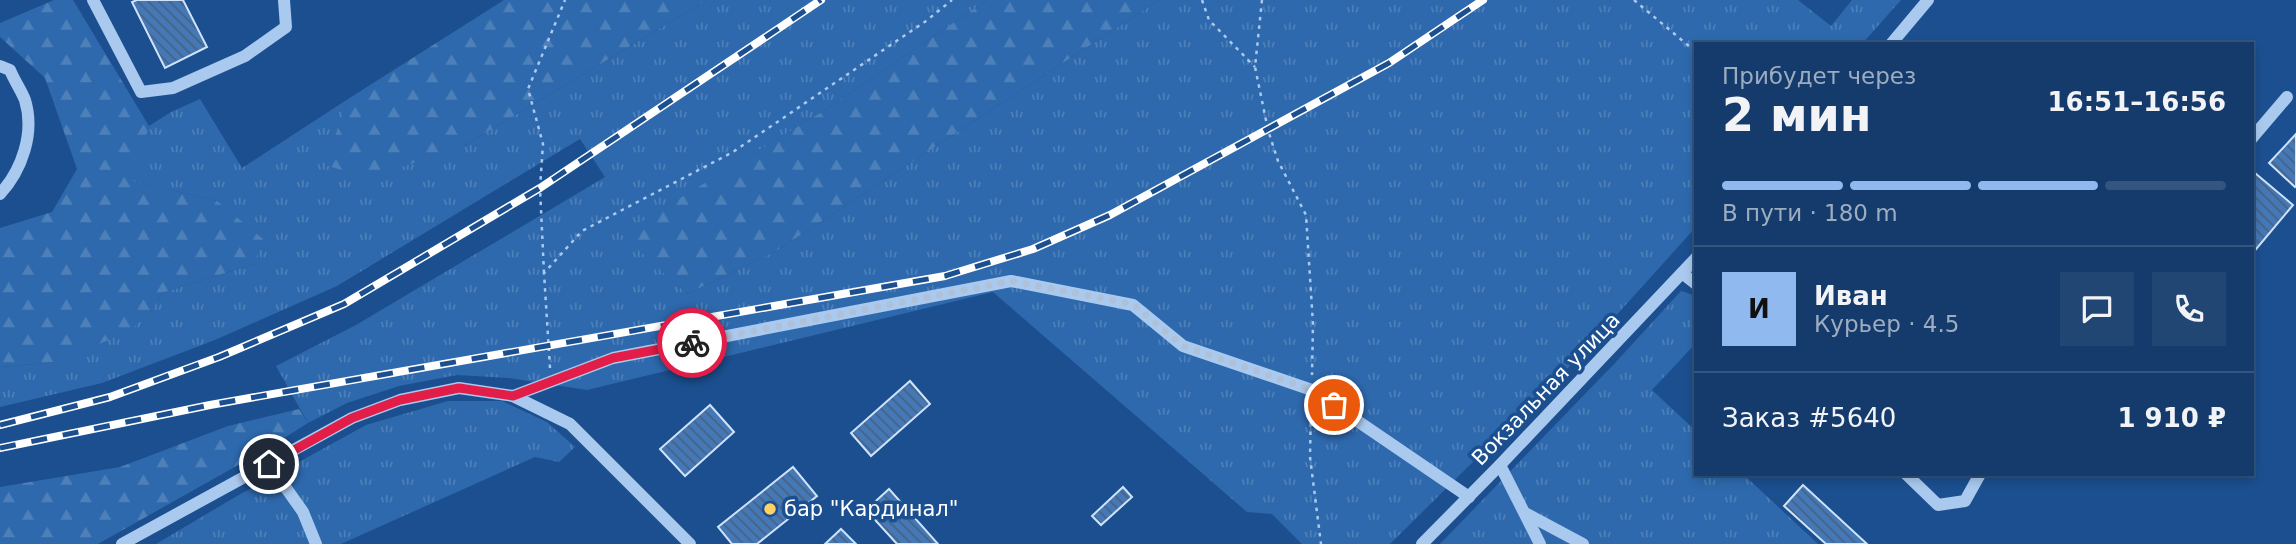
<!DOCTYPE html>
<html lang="ru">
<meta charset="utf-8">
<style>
:root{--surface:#143b6b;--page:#214673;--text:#f1f3f6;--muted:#9dadc1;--line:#33557e;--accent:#90b9f0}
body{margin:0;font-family:"DejaVu Sans",sans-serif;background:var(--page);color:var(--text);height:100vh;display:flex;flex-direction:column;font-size:26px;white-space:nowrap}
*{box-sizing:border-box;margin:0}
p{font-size:23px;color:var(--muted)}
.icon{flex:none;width:38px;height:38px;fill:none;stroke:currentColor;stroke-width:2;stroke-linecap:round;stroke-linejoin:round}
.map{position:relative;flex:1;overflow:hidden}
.sheet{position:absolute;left:1694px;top:42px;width:560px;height:434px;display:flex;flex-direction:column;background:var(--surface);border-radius:0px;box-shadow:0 4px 10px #0003,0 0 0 2px var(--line)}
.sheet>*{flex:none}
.pin{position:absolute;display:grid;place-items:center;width:60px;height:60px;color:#fff;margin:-30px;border:4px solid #fff;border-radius:50%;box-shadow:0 2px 7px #0007}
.courier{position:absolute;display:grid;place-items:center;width:70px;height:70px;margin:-35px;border:5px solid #e11d48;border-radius:50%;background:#fff;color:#222;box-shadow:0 2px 9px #0007}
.overview em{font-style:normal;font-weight:700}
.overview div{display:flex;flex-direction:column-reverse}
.overview{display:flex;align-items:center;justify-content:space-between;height:119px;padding:0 28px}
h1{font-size:46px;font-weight:700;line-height:52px}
.bar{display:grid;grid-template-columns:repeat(4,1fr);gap:10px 7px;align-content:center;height:84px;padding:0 28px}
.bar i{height:9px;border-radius:5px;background:var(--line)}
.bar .selected{background:var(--accent)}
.bar p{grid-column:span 4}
.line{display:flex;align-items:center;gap:18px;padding:0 28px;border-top:2px solid var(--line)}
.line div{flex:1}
.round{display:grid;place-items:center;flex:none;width:74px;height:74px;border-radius:0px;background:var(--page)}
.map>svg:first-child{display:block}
.grass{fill:url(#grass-tufts)}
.forest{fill:url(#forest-firs)}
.building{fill:url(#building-back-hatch);stroke:#cfe3fa;stroke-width:2}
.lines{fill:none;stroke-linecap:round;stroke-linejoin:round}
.path{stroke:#a9c9ee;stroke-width:2.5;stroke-dasharray:3.5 5;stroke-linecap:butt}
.minor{stroke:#a9c9ee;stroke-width:12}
.rail-casing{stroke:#fff;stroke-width:8}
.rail{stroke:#1b4f8f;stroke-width:5;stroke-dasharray:16;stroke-linecap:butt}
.done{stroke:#afc1d8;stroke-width:7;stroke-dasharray:0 12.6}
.route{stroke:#e11d48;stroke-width:9}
.poi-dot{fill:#ffd166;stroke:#1b4f8f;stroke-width:2.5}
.labels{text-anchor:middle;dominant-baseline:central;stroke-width:7;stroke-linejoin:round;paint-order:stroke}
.street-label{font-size:21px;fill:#fff;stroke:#1b4f8f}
.poi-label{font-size:21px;fill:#fff;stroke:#1b4f8f;text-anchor:start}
</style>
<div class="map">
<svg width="2296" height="544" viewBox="0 0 2296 544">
<defs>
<pattern id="grass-tufts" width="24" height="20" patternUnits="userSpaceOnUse" patternTransform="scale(1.75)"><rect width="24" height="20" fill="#2e69ad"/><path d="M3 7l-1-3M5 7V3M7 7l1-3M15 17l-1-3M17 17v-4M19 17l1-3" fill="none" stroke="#4d80b9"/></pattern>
<pattern id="forest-firs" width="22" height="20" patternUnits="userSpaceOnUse" patternTransform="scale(1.75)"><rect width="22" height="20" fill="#2e69ad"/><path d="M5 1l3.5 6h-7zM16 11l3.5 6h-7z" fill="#4d80b9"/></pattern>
<pattern id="building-back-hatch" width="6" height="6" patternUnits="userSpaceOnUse" patternTransform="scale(1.75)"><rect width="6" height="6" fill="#4478b7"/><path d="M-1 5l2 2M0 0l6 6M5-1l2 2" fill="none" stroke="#486282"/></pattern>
</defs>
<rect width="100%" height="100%" fill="#1b4f8f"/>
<g class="grass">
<path d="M707,0H987L825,110L622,234L687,294L776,251L1159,0H1798L1831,26L1852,0H1901L1862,44H1696V227L1575,361L1390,544H1302L1272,514L1247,512L993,292L587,390L509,378L457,375L399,386L347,403L308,423L276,366L356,325L605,177L580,139L337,286L215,340L102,383L0,407V367L56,362L152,310L162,293L254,264L217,201L132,181L149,126L171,112L200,99L242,168L348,99L326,165L462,147Z"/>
<path d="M1681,291L1696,296V343L1652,390L1696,431V474H1743L1818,544H1440L1615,363Z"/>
<path d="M448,401H502L547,422L575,447L559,462L535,457L341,544H156L237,496L366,425Z"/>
</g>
<g class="forest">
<path d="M54,0H73L149,126L133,181L217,201L263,239L254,264L162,293L152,310L130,331L56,362L0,367V228L52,212L77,169L45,78L0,37V23Z"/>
<path d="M504,0H707L462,147L368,178L325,165L348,99Z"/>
<path d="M987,0H1159L776,251L687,294L621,234L825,110Z"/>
<path d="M299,409L308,423L270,447L98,544H0V487L120,467L228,426Z"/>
</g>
<g class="building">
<path d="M137,0H183L207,47L165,68L132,2Z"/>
<path d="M2296,134V186L2295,187L2269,163Z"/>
<path d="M2255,173L2293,205L2252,254V176Z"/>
<path d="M910,381L930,404L871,456L851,433Z"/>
<path d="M710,405L734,432L685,476L660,449Z"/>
<path d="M793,467L817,496L757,544H732L718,527Z"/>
<path d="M1803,485L1867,544H1826L1784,506Z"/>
<path d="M1123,487L1132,497L1101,525L1092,516Z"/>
<path d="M889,489L938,544H897L866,510Z"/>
<path d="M841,529L856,544H825Z"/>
</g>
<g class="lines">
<g class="path">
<path d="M1202,0L1209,20L1255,67"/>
<path d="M1262,0L1255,67L1268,130L1278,161L1306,215L1313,324L1312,375"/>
<path d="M1634,0L1696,52"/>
<path d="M544,273L540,188L543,144L528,89L565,0"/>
<path d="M550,368L544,273L582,231L733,152L926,21L952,0"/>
<path d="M1311,406L1310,457L1321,544"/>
</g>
<g class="minor">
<path d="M93,0L141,92L173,88L245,56L286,27L284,0"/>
<path d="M1891,44L1928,0"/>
<path d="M0,66L10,70C14,80 21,90 25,100C35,133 22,170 0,194"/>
<path d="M2252,138L2287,97"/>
<path d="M1682,273L1696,284"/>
<path d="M513,396L613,358L1011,281L1133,305L1183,346L1312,390L1469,497"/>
<path d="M269,464L303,512L316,544"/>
<path d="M1500,465L1540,544"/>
<path d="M1906,474L1938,505L1965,501L1980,474"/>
<path d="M1525,513L1583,544"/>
<path d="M122,544L352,418L400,400L459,388L513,396L570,424L690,544"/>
<path d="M1422,544L1500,465L1696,258"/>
</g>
<g class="rail-casing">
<g id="rail">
<path d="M0,425L110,397L219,357L344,304L540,188L821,0"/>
<path d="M0,448L210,405L945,276L1033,249L1110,215L1389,63L1483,0"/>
</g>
</g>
<use href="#rail" class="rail"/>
</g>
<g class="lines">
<path class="done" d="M692,343L1012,281L1133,304L1183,346L1312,390L1334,405"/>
<path class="route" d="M269,464L352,418L400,400L459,388L513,396L613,358L692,343"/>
</g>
<circle class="poi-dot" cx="770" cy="509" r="7"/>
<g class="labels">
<g class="street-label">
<text transform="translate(1546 389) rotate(-46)">Вокзальная улица</text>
</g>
<g class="poi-label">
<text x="784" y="509">бар "Кардинал"</text>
</g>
</g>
</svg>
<div class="pin" style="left:1334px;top:405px;background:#ea580c"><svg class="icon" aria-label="bag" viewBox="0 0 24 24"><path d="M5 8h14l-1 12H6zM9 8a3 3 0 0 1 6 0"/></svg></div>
<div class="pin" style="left:269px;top:464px;background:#1f2937"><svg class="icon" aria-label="home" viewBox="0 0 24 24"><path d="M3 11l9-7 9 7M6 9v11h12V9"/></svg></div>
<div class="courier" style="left:692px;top:343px"><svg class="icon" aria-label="bike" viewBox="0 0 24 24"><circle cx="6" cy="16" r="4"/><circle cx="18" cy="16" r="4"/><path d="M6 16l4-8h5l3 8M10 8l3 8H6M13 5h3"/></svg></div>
<section class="sheet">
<div class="overview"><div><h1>2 мин</h1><p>Прибудет через</p></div><em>16:51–16:56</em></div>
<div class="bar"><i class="selected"></i><i class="selected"></i><i class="selected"></i><i></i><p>В пути · 180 m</p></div>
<div class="line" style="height:126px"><b class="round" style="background:var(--accent);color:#111">И</b><div><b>Иван</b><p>Курьер · 4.5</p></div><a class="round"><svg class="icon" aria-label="chat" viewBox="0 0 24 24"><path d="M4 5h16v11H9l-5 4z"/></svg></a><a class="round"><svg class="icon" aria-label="phone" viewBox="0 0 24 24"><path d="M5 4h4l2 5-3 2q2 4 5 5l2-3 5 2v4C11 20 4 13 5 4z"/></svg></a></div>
<div class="line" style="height:91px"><div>Заказ #5640</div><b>1 910 ₽</b></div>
</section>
</div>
